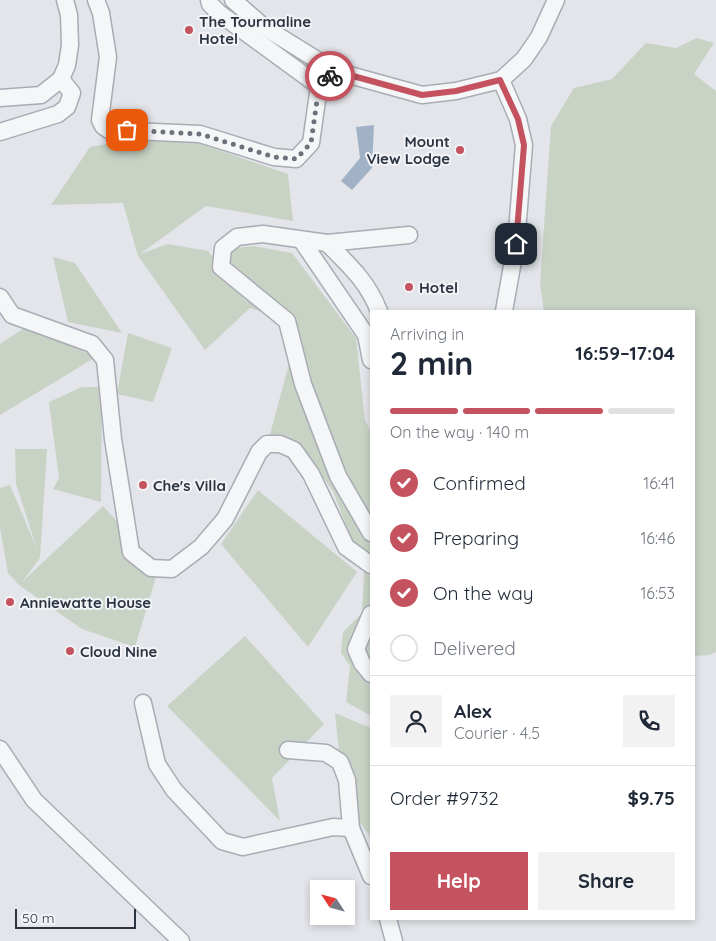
<!DOCTYPE html>
<meta charset="utf-8">
<style>
:root{--surface:#fff;--page:#f2f2f3;--text:#1f2937;--muted:#747a83;--line:#e0e1e3;--accent:#c4535f}
body{margin:0;font-family:Quicksand,sans-serif;background:var(--page);color:var(--text);height:100vh;display:flex;flex-direction:column;font-size:19px;white-space:nowrap}
*{box-sizing:border-box;margin:0}
p{font-size:16px;color:var(--muted)}
.icon{flex:none;width:28px;height:28px;fill:none;stroke:currentColor;stroke-width:2;stroke-linecap:round;stroke-linejoin:round}
.map{position:relative;flex:1;overflow:hidden}
.details{position:absolute;left:370px;top:310px;width:325px;height:610px;display:flex;flex-direction:column;background:var(--surface);border-radius:0px;box-shadow:0 2px 8px #0003}
.details>*{flex:none}
.needle{width:32px;rotate:306deg}
.tools{position:absolute;left:310px;top:880px;display:grid;gap:10px}
.tools a{display:grid;place-items:center;width:45px;height:45px;border-radius:0px;background:var(--surface);box-shadow:0 2px 8px #0003;font-size:25px}
.scale{position:absolute;left:15px;bottom:12px;width:121px;box-sizing:border-box;padding-left:5px;border:2px solid #2c3341;border-top:0;font-size:14px;line-height:18px;white-space:nowrap;color:#2c3341;-webkit-text-stroke:4px #f2f4f7;paint-order:stroke}
.pin{position:absolute;display:grid;place-items:center;width:42px;height:42px;color:#fff;margin:-21px;border-radius:10px;box-shadow:0 2px 8px #0006}
.courier{position:absolute;display:grid;place-items:center;width:50px;height:50px;margin:-25px;border:4px solid #c4535f;border-radius:50%;background:#fff;color:#222;box-shadow:0 1px 6px #0007}
.overview em{font-style:normal;font-weight:800}
.overview div{display:flex;flex-direction:column-reverse}
.overview{display:flex;align-items:center;justify-content:space-between;height:85px;padding:0 20px}
h1{font-size:32px;font-weight:800;line-height:38px}
.bar{display:grid;grid-template-columns:repeat(4,1fr);gap:8px 5px;align-content:center;height:60px;padding:0 20px}
.bar i{height:6px;border-radius:4px;background:var(--line)}
.bar .active{background:var(--accent)}
.bar p{grid-column:span 4}
.line{display:flex;align-items:center;gap:12px;padding:0 20px;border-top:1px solid var(--line)}
.line div{flex:1}
.round{display:grid;place-items:center;flex:none;width:52px;height:52px;border-radius:0px;background:var(--page)}
ol{padding:0 20px;list-style:none}
li{display:flex;align-items:center;gap:15px;height:55px}
li p{margin-inline-start:auto}
li .icon{padding:5px;border-radius:50%;background:var(--accent);color:#fff;stroke-width:4}
li:last-child{color:var(--muted)}
li i{width:28px;height:28px;border:2px solid var(--line);border-radius:50%}
.cta{display:flex;gap:10px;margin-top:auto;padding:10px 20px}
.cta a{flex:1;height:58px;border-radius:0px;background:var(--accent);color:#fff;font-size:20px;font-weight:800;line-height:58px;text-align:center}
.cta a+a{background:var(--page);color:var(--text)}
.map>svg:first-child{display:block}
.green{fill:#c8d3c5}
.water{fill:#a1b2c7}
.lines{fill:none;stroke-linecap:round;stroke-linejoin:round}
.minor-casing{stroke:#a8acb4;stroke-width:19}
.minor{stroke:#f5f6f8;stroke-width:16}
.done{stroke:#6c717c;stroke-width:5;stroke-dasharray:0 9}
.route{stroke:#c4535f;stroke-width:6}
.poi-dot{fill:#c4535f;stroke:#f2f4f7;stroke-width:2}
.labels{text-anchor:middle;dominant-baseline:central;stroke-width:4;stroke-linejoin:round;paint-order:stroke}
.poi-label{font-size:15px;font-weight:bold;fill:#2c3341;stroke:#f2f4f7;text-anchor:start}
</style>
<div class="map">
<svg width="716" height="941" viewBox="0 0 716 941">
<rect width="100%" height="100%" fill="#e3e5ea"/>
<g class="green">
<path d="M697,38L714,43L694,74L716,91V652L709,655L694,656V311H544L540,284L551,126L574,88L612,79L646,43L676,48Z"/>
<path d="M169,133L288,174L293,221L206,206L140,254L168,244L208,251L248,304L219,250L253,246L292,253L356,338L365,420L371,432V716L346,702L350,666L341,653L343,632L362,613L364,573L333,491L301,449H266L293,349L284,319L250,308L205,350L138,256L123,203L51,205L90,147Z"/>
<path d="M53,257L75,263L122,333L68,322Z"/>
<path d="M27,326L96,357L0,415V344Z"/>
<path d="M128,333L172,348L153,402L117,394Z"/>
<path d="M82,387H102L101,502L53,489L59,478L49,402Z"/>
<path d="M15,449H47L40,558L22,582L103,506L159,567L135,647L82,629L19,585L8,573L0,528V488L10,485L37,549L16,484Z"/>
<path d="M258,490L357,572L308,647L221,544Z"/>
<path d="M245,636L324,724L272,778L280,821L167,706Z"/>
<path d="M335,713L371,728V838L344,800Z"/>
</g>
<path class="water" d="M374,125L372,168L352,190L341,181L360,158L356,127Z"/>
<g class="lines">
<g class="minor-casing">
<g id="minor">
<path d="M96,0L101,13L108,57L100,120L103,126L109,130L200,134L274,157L296,159L311,143L319,86L335,71L422,95L456,91L501,80L524,59L539,37L556,0"/>
<path d="M209,0L210,4L219,13L319,86"/>
<path d="M233,0L264,27L335,71"/>
<path d="M501,80L518,119L524,145L516,244L504,311"/>
<path d="M0,98L41,95L61,79L67,65L70,45L69,15L65,0"/>
<path d="M0,132L58,114L67,107L72,93L61,79"/>
<path d="M302,241L366,335L371,360"/>
<path d="M327,243C350,266 367,281 379,311"/>
<path d="M0,297L12,315L92,344L105,360L113,439L131,552L151,568L172,569L201,547L225,519L259,452L267,444H280L294,450L311,474L346,547L371,565"/>
<path d="M371,533L338,476L303,384L287,321L221,267L223,248L237,237L263,234L327,243L409,235"/>
<path d="M371,614L356,649L362,663L371,674"/>
<path d="M143,703L157,764L174,790L222,841L243,847L333,827L351,828"/>
<path d="M0,749L34,800L181,941"/>
<path d="M288,750L326,753L340,762L347,780L351,828L371,876"/>
<path d="M388,919L394,941"/>
</g>
</g>
<use href="#minor" class="minor"/>
</g>
<g class="lines">
<path class="done" d="M127,130L200,134L274,157L296,159L311,143L319,86L330,76"/>
<path class="route" d="M330,76L335,71L422,95L456,91L500,80L518,119L524,145L516,244"/>
</g>
<g class="poi-dot">
<circle cx="189" cy="30" r="5"/>
<circle cx="460" cy="150" r="5"/>
<circle cx="409" cy="287" r="5"/>
<circle cx="143" cy="485" r="5"/>
<circle cx="10" cy="602" r="5"/>
<circle cx="70" cy="651" r="5"/>
</g>
<g class="labels">
<g class="poi-label">
<text x="199" y="21">The Tourmaline<tspan x="199" dy="17">Hotel</tspan></text>
<text x="450" y="141" text-anchor="end">Mount<tspan x="450" dy="17">View Lodge</tspan></text>
<text x="419" y="287">Hotel</text>
<text x="153" y="485">Che's Villa</text>
<text x="20" y="602">Anniewatte House</text>
<text x="80" y="651">Cloud Nine</text>
</g>
</g>
</svg>
<div class="tools">
<a><svg class="needle" viewBox="-14 -14 28 28"><path d="M0-13l5 13h-10z" fill="#e53935"/><path d="M0 13l5-13h-10z" fill="#747a83"/></svg></a>
</div>
<div class="scale">50 m</div>
<div class="pin" style="left:127px;top:130px;background:#ea580c"><svg class="icon" aria-label="bag" viewBox="0 0 24 24"><path d="M5 8h14l-1 12H6zM9 8a3 3 0 0 1 6 0"/></svg></div>
<div class="pin" style="left:516px;top:244px;background:#1f2937"><svg class="icon" aria-label="home" viewBox="0 0 24 24"><path d="M3 11l9-7 9 7M6 9v11h12V9"/></svg></div>
<div class="courier" style="left:330px;top:76px"><svg class="icon" aria-label="bike" viewBox="0 0 24 24"><circle cx="6" cy="16" r="4"/><circle cx="18" cy="16" r="4"/><path d="M6 16l4-8h5l3 8M10 8l3 8H6M13 5h3"/></svg></div>
<section class="details">
<div class="overview"><div><h1>2 min</h1><p>Arriving in</p></div><em>16:59–17:04</em></div>
<div class="bar"><i class="active"></i><i class="active"></i><i class="active"></i><i></i><p>On the way · 140 m</p></div>
<ol>
<li><svg class="icon" aria-label="check" viewBox="0 0 24 24"><path d="M5 12l5 5 9-10"/></svg>Confirmed<p>16:41</p></li>
<li><svg class="icon" aria-label="check" viewBox="0 0 24 24"><path d="M5 12l5 5 9-10"/></svg>Preparing<p>16:46</p></li>
<li><svg class="icon" aria-label="check" viewBox="0 0 24 24"><path d="M5 12l5 5 9-10"/></svg>On the way<p>16:53</p></li>
<li><i></i>Delivered</li>
</ol>
<div class="line" style="height:90px"><a class="round"><svg class="icon" aria-label="person" viewBox="0 0 24 24"><circle cx="12" cy="8" r="4"/><path d="M4 21q1-7 8-7t8 7"/></svg></a><div><b>Alex</b><p>Courier · 4.5</p></div><a class="round"><svg class="icon" aria-label="phone" viewBox="0 0 24 24"><path d="M5 4h4l2 5-3 2q2 4 5 5l2-3 5 2v4C11 20 4 13 5 4z"/></svg></a></div>
<div class="line" style="height:65px"><div>Order #9732</div><b>$9.75</b></div>
<div class="cta"><a>Help</a><a>Share</a></div>
</section>
</div>
